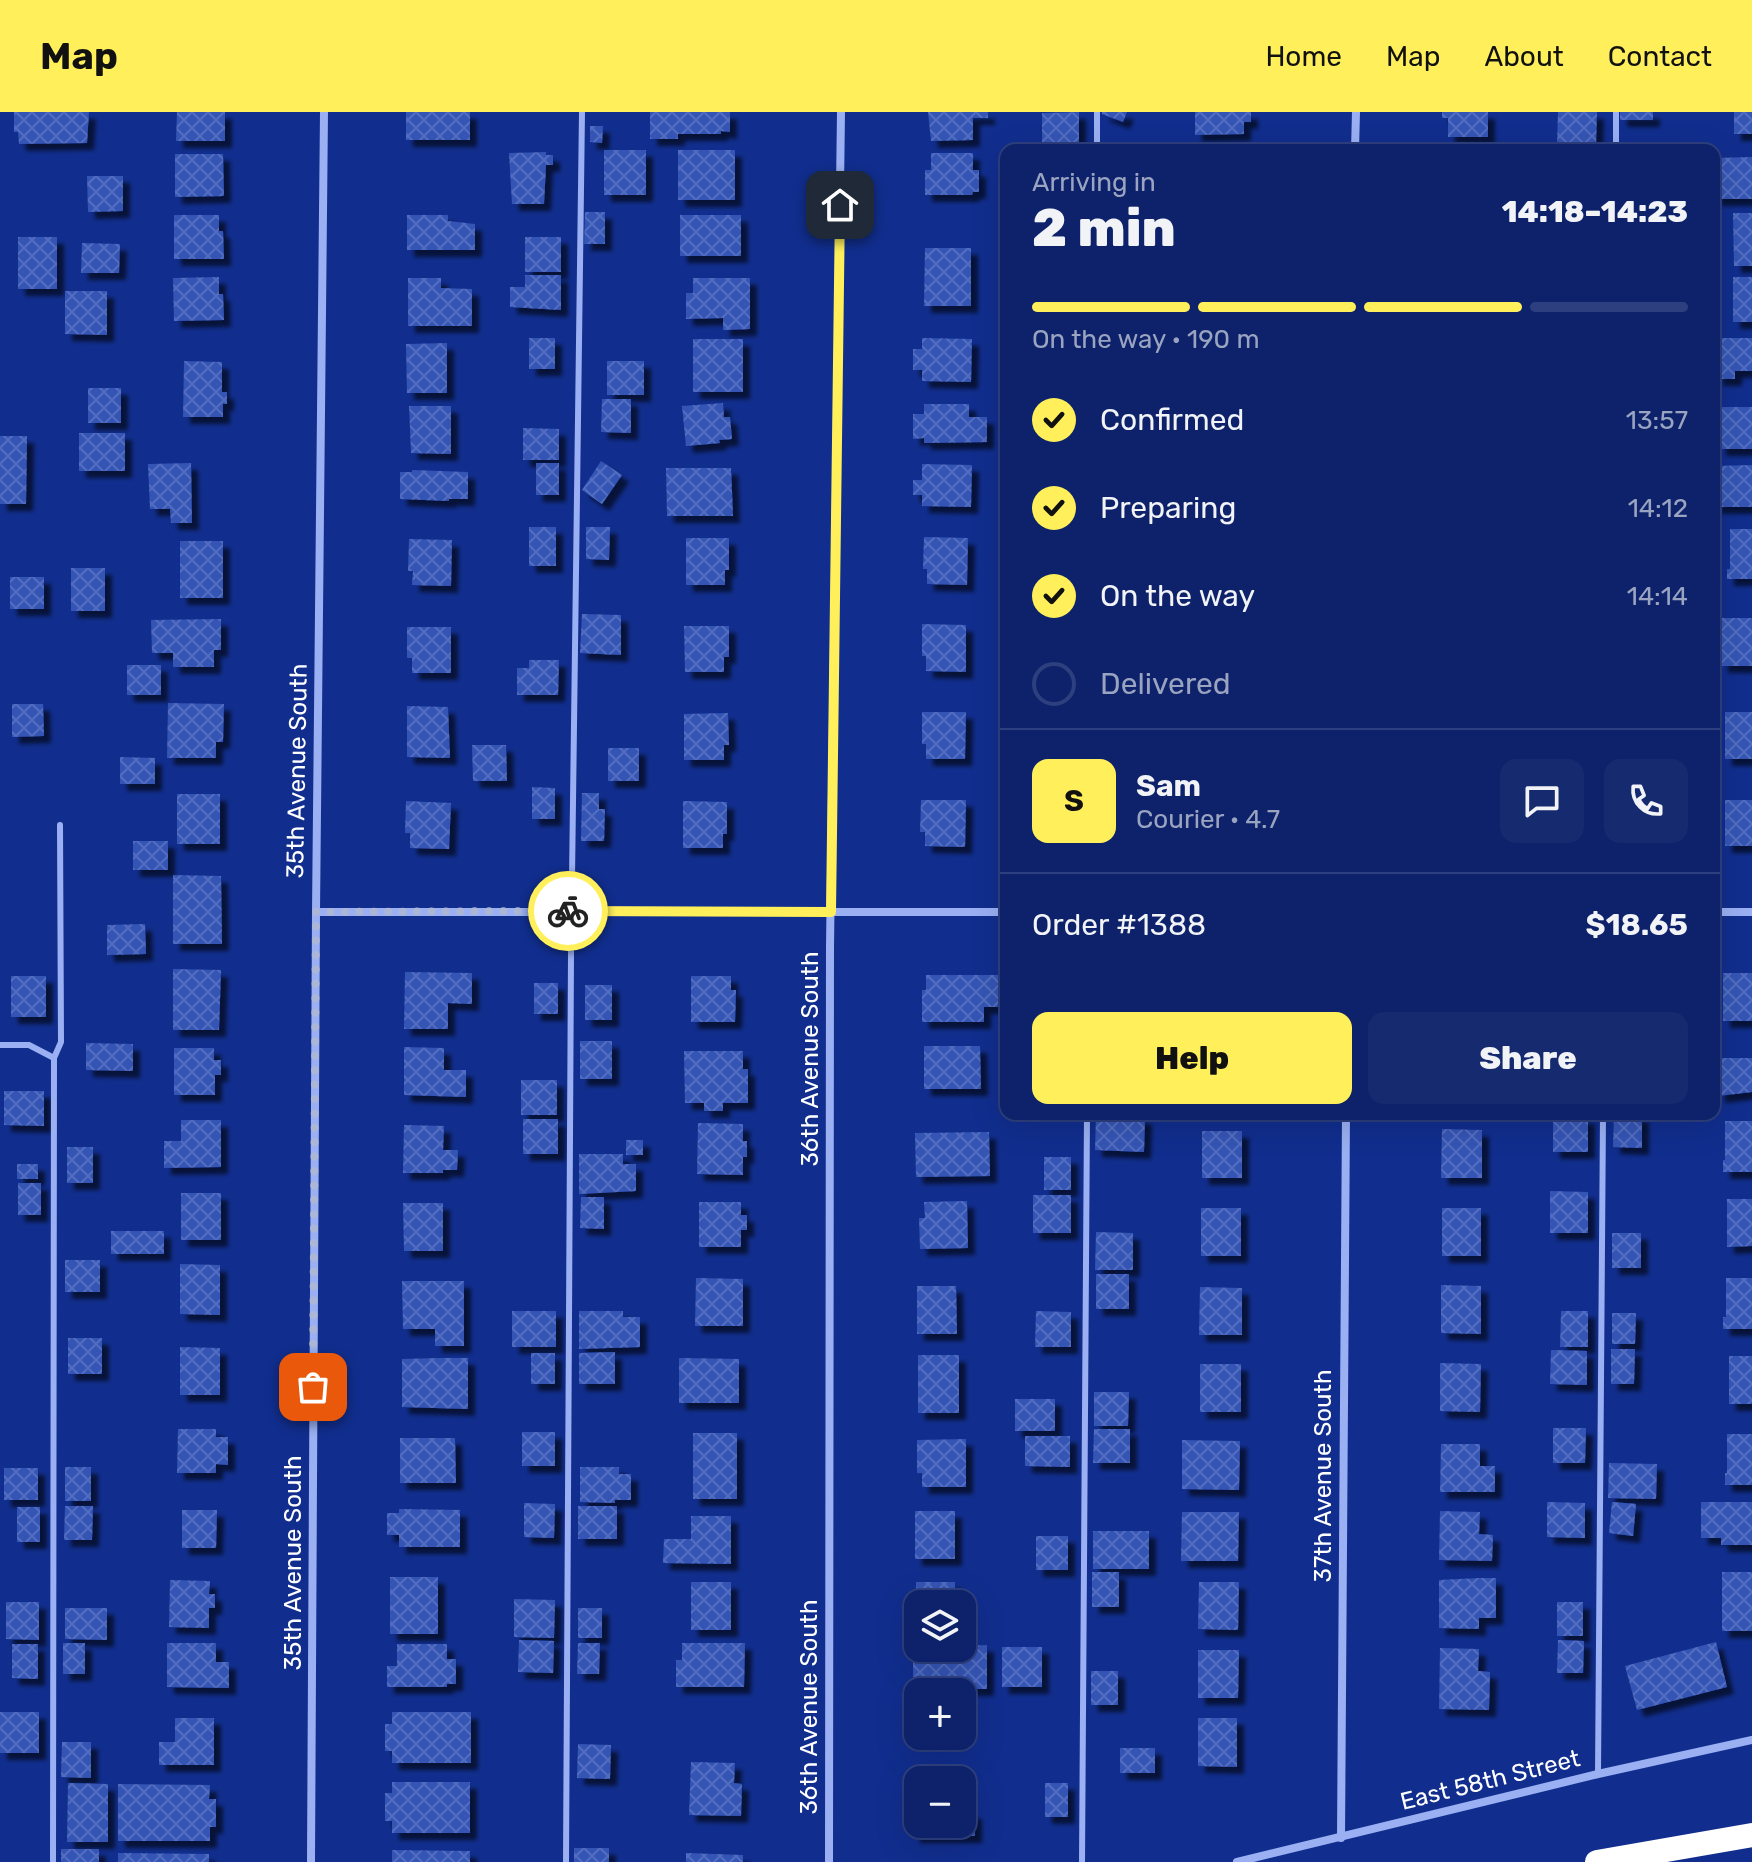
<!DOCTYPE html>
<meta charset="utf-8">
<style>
:root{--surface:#0d226a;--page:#162a70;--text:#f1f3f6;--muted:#9aa4c1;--line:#2d3f7e;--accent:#fff05b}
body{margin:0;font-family:Rubik,sans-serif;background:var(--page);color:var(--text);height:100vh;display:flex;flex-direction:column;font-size:30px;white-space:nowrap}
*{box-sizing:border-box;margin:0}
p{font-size:26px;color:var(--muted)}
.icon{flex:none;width:44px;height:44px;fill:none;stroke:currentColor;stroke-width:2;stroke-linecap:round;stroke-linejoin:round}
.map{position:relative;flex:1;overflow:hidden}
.sheet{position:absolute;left:1000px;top:32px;width:720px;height:976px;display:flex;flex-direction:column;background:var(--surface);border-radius:16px;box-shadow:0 8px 32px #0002,0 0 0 2px var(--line)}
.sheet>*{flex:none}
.controls{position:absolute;left:904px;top:1478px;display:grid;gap:16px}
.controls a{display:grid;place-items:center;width:72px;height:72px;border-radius:16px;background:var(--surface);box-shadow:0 8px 32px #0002,0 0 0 2px var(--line);font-size:40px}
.pin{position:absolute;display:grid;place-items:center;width:68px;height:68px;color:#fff;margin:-34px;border-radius:16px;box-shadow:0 4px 12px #0006}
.courier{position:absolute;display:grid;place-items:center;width:80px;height:80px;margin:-40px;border:6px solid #fff05b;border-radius:50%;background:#fff;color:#222;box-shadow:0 2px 10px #0007}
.head em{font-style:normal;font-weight:800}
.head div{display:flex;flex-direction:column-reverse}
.head{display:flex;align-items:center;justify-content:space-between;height:136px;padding:0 32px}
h1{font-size:52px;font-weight:800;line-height:60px}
.bar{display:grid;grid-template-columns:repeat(4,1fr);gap:12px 8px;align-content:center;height:96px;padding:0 32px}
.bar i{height:10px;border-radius:6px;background:var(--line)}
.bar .active{background:var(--accent)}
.bar p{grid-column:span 4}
.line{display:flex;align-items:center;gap:20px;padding:0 32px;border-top:2px solid var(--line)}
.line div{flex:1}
.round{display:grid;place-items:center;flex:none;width:84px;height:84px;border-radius:16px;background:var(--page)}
ol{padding:0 32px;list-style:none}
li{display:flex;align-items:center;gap:24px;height:88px}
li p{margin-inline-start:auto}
li .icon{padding:8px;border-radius:50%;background:var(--accent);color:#111;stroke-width:4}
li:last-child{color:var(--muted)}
li i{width:44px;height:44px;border:4px solid var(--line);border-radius:50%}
.action{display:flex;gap:16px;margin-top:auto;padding:16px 32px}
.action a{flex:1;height:92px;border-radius:16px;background:var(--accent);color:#111;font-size:32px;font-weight:800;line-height:92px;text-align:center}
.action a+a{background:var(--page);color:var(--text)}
header{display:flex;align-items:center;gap:48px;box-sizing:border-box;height:112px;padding:0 40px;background:var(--accent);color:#111}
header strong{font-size:38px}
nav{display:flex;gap:44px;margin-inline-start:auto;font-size:28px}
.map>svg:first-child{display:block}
.building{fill:url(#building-cross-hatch);filter:url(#shadow)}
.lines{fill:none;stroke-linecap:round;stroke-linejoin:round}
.service{stroke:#9ab0f2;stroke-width:6}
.minor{stroke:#9ab0f2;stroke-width:8}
.motorway{stroke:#fff;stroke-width:24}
.done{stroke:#acb6d7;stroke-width:8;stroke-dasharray:0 14.4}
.route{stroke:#fff05b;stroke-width:10}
.labels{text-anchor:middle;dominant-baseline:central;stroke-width:8;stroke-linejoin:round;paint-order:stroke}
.street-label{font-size:24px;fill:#fff;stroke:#112e8e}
</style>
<header>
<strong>Map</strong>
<nav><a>Home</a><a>Map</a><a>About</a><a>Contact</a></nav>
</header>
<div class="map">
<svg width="1752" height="1750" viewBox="0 0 1752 1750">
<defs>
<pattern id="building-cross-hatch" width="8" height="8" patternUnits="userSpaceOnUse" patternTransform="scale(2)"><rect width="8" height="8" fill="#3454b5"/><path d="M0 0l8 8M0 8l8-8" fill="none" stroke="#526ec0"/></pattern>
<filter id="shadow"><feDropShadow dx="7" dy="7" stdDeviation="2" flood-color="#0009"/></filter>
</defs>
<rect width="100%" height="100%" fill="#112e8e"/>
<g class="building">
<path d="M14,0H89L87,31L19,32L18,20H14Z"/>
<path d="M177,0H225V29H176Z"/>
<rect x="406" y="0" width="64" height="28"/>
<path d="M650,0H730V20L721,19V22H678V27H650Z"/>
<path d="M928,0H988V6H973V28L931,29Z"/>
<path d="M1079,0V33H1042V1Z"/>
<path d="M1102,0H1127L1123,10L1102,2Z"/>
<path d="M1195,0H1251V10H1244V22L1195,23Z"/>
<path d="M1442,0H1488V25H1448V6H1442Z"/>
<path d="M1558,0H1597L1596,33H1557Z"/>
<rect x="1620" y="0" width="33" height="8"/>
<rect x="1734" y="0" width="18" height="22"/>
<path d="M590,14H603L602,31L590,30Z"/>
<rect x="604" y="38" width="42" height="45"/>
<rect x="678" y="38" width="57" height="50"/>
<path d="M546,40V43H553V53H546L544,92H512L509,41Z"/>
<path d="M931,41H973V58H979V80H973L972,83H925V58H931Z"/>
<path d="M175,42H223L224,84L175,85Z"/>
<path d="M1752,45V87H1714V46Z"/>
<path d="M87,64H123V99L88,100Z"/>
<path d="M585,100H605V132H584Z"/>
<path d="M1733,101H1752V154H1734Z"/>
<path d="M174,103H219V119H223L224,147H174Z"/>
<path d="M407,103H448V109L475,112V138H407Z"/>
<rect x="680" y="103" width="61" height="41"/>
<rect x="18" y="125" width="39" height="52"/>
<rect x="525" y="125" width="36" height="35"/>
<path d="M82,131L120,132L119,161H81Z"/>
<path d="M925,136H971V194H924Z"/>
<path d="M525,163H561V198L510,195V175H525Z"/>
<path d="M219,165V182H223L224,208L174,209L173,166Z"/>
<rect x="1733" y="165" width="19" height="45"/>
<path d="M408,166H441V176L472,177V214H408Z"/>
<path d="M693,166H750V217L723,218V206L686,207V181H693Z"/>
<path d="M65,179H107V223L65,222Z"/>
<rect x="529" y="226" width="26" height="31"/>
<path d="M922,226L972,227L971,270L922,269V258H913V237H922Z"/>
<path d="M1716,226H1752V259H1735V267H1716Z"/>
<rect x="693" y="227" width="50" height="53"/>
<path d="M447,231V281H407L406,232Z"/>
<path d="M184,249L222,250V280H227V292H223V305H183Z"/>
<rect x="607" y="249" width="37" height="34"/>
<rect x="88" y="276" width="33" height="35"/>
<path d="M602,287H631V321L601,320Z"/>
<path d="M723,291L724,305H730L732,327L719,328L720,331L686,334L682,294Z"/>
<path d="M924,292H969V305H987V330L924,331V326L913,327V302H924Z"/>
<path d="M409,294H451V342L411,341Z"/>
<rect x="1719" y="295" width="33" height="42"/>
<path d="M523,316L559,317V348H523Z"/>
<rect x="79" y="321" width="46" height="38"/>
<path d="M0,324H27L26,392H0Z"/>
<path d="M601,349L622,363L602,392L582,378Z"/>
<path d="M191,351L192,411H171L170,397H150L148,352Z"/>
<rect x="536" y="351" width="23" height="32"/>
<path d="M922,352L972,353L971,395L922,394V383H913V368H922Z"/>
<path d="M1752,353V395H1714V354Z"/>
<path d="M666,356H731L733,404H667Z"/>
<path d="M412,358L468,360V387H449V389L400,387V360H412Z"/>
<rect x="529" y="415" width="27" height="39"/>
<path d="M586,415H610L609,448L586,447Z"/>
<path d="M1730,417H1752V467H1727V457H1730Z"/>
<path d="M924,425L968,426L967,473L927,472V457H923Z"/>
<path d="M686,426H729V458H725V473H686Z"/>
<path d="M409,427L452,428L451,474L412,473L413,459H408Z"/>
<rect x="180" y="429" width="43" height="57"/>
<rect x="71" y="456" width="34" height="43"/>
<rect x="10" y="465" width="34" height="32"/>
<path d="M582,502L621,503V543L580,541Z"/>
<rect x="1721" y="506" width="31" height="48"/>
<path d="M221,507V538H214V555H173V541H152L151,508Z"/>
<path d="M922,512L966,513V560L926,559V544H922Z"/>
<path d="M684,514H729V545H724V560H685Z"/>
<path d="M407,515H451V561H412V546H407Z"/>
<path d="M529,548H559L558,583H517V556H529Z"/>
<rect x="127" y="553" width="34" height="30"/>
<path d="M168,591L224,592L223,630H216V646H167Z"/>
<path d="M12,592H43L44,624L12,625Z"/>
<path d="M407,594L448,595L450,646L407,645Z"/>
<path d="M922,600H966L965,647H926V632H922Z"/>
<rect x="1725" y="600" width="27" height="47"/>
<path d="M728,601L729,633H724V648H684V602Z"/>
<path d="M472,633H506L507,669H473Z"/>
<rect x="608" y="636" width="31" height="33"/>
<path d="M120,645L155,646V672H120Z"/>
<path d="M532,675L555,676V707H532Z"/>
<path d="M582,681H599V697H605L604,729H581Z"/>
<rect x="177" y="682" width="43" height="50"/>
<path d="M921,688H966L965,735L925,734V720H920Z"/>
<rect x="1725" y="688" width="27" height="46"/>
<path d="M406,689L451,691L449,737L410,736V721H405Z"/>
<path d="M683,689L727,690V722H723V736H683Z"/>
<rect x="133" y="729" width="35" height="29"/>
<path d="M173,763L221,764L222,832H173Z"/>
<path d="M145,812L146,842L107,843V813Z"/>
<path d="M173,857L221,858L219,918H173Z"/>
<path d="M405,860L472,861V892L448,891V917H404Z"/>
<rect x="1723" y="861" width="29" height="48"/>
<path d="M926,863H1006V895H984V910H922V878H926Z"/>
<rect x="11" y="864" width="35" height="41"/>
<path d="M691,864H731V878H736L735,910H691Z"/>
<rect x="534" y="871" width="24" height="31"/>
<rect x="585" y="873" width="27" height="35"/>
<rect x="580" y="929" width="32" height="38"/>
<path d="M86,931L133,932V959L86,958Z"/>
<path d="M924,934H980L981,977H924Z"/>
<path d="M404,935L444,936V958H466V985L404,983Z"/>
<path d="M174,936H214V948H221V963H215V983H174Z"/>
<path d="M684,939H743V957H748V991H723V999H704V991H685Z"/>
<path d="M1718,946H1752V980L1718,984Z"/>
<rect x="521" y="968" width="36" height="35"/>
<path d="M4,979H44V1014L4,1013Z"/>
<path d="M1614,1003H1642V1036L1613,1035Z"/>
<path d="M1096,1004L1145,1005L1144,1040L1095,1038Z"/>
<rect x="1553" y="1005" width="35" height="35"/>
<rect x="523" y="1007" width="35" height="35"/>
<path d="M181,1008H221V1055L164,1056V1029H181Z"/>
<path d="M1725,1009H1752V1060H1723V1048H1725Z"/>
<path d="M698,1011L743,1012V1029H747V1045H743V1063L697,1062Z"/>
<path d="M404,1013L444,1014L443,1038H458L457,1058H443V1061H403Z"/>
<path d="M1442,1017L1482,1018V1066H1441Z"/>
<rect x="1202" y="1019" width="40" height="47"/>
<path d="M989,1020L990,1064L916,1065L915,1021Z"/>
<rect x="626" y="1028" width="17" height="15"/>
<rect x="67" y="1035" width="26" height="36"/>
<path d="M579,1042H623V1052H636V1079L579,1082Z"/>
<rect x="1044" y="1045" width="27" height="33"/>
<rect x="17" y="1052" width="21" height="15"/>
<rect x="18" y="1071" width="23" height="32"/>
<path d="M1550,1079L1588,1080V1121H1550Z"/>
<rect x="181" y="1081" width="40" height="47"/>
<rect x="1033" y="1083" width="38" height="38"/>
<path d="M581,1085H604V1117L580,1116Z"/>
<path d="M1727,1087H1752V1134L1727,1135Z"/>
<path d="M967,1089L968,1136L920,1137L919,1106H925L924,1090Z"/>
<path d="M699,1090H741V1103H747V1118H741V1135H699Z"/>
<path d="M403,1091H443V1139H404Z"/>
<rect x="1201" y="1096" width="40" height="48"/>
<rect x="1442" y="1096" width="39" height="48"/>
<rect x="111" y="1119" width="53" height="23"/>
<path d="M1096,1120L1133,1121V1158H1095Z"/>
<rect x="1612" y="1121" width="29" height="35"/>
<rect x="65" y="1148" width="35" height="32"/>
<path d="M180,1152L220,1153V1203L180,1202Z"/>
<rect x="1096" y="1162" width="33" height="35"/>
<path d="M696,1166L743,1167V1214H695Z"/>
<path d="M1726,1166H1752V1217H1723V1205H1726Z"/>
<path d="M402,1169H464V1234H435V1217H403Z"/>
<path d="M1441,1173L1481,1174V1222L1441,1221Z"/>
<path d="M917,1174H956L957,1222H917Z"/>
<path d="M1200,1175L1242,1176V1223H1199Z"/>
<rect x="512" y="1199" width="44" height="36"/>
<path d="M579,1199H623V1205H640V1235L579,1237Z"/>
<path d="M1036,1199L1071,1200V1235H1035Z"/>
<path d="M1561,1199H1588V1235H1560Z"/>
<path d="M1612,1201H1636L1635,1232H1612Z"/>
<rect x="68" y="1226" width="34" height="36"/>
<path d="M180,1235L220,1236V1283H180Z"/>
<path d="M1611,1237H1635L1634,1272H1611Z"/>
<path d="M1551,1238L1587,1239V1273L1550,1272Z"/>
<path d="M615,1240V1272H579V1241Z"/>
<rect x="531" y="1241" width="24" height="31"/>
<rect x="918" y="1243" width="41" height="58"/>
<rect x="1729" y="1244" width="23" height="48"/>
<path d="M440,1246H468V1297L402,1295V1247Z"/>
<path d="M679,1246L739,1247V1291H679Z"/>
<path d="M1440,1251L1481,1252L1480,1300L1440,1299Z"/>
<rect x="1200" y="1252" width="41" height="48"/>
<path d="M1094,1280H1129L1128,1314H1094Z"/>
<rect x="1015" y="1287" width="40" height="32"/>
<path d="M1553,1316H1586L1585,1351H1553Z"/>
<path d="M178,1317H216V1325H228V1353L216,1352V1361H177Z"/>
<path d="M1094,1317H1130V1351H1093Z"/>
<rect x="522" y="1320" width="33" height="34"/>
<rect x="693" y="1321" width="44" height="66"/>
<path d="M1727,1322H1752V1373H1725V1361H1727Z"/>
<path d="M1025,1324H1070V1355L1025,1354Z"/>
<path d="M400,1326H455L456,1371H400Z"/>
<path d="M966,1327V1375H922V1361H917V1328Z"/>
<path d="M1182,1328L1240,1329L1239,1378L1182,1377Z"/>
<path d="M1441,1332H1480V1354H1495V1380H1440Z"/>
<path d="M1609,1351L1657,1352L1656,1387L1608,1386Z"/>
<rect x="65" y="1355" width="26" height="34"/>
<path d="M580,1355H619V1362H631V1388H615V1391L580,1390Z"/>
<rect x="4" y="1356" width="34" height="32"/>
<path d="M1547,1390L1585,1391V1426L1547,1425Z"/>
<path d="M1612,1390L1636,1392L1633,1424L1609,1421Z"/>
<path d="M1701,1390H1752V1433H1721V1426H1701Z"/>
<path d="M524,1391L555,1392L554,1426L524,1425Z"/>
<path d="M65,1394H93L92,1428H64Z"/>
<rect x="578" y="1394" width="39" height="33"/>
<rect x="17" y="1395" width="23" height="35"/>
<path d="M399,1397L460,1398V1435H399V1423H387V1401H399Z"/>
<path d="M182,1398H217L216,1436H182Z"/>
<rect x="915" y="1399" width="40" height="48"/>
<path d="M1440,1399L1480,1400L1479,1422L1493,1423L1492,1449L1439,1448Z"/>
<path d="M1182,1400H1239L1238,1449H1181Z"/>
<path d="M691,1404H731V1452L663,1451L664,1427H691Z"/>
<rect x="1093" y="1419" width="56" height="38"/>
<rect x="1036" y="1424" width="32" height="34"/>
<rect x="1092" y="1460" width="27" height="35"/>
<rect x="1722" y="1460" width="30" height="59"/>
<rect x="390" y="1465" width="48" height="57"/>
<path d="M1479,1466H1496V1506H1479V1517L1439,1516V1468Z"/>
<path d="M170,1468L210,1469L209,1482H215V1496H209V1516L169,1515Z"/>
<rect x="691" y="1470" width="40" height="48"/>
<rect x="916" y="1470" width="39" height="22"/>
<path d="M1199,1470H1239L1238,1518L1198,1517Z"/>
<path d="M514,1487L555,1488L554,1526L514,1525Z"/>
<path d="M6,1490H39V1528L6,1527Z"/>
<rect x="1557" y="1490" width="26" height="34"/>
<path d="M65,1496H107V1528L65,1527Z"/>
<rect x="578" y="1496" width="24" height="30"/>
<path d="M519,1528L554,1529L553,1561L518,1560Z"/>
<path d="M1558,1528L1584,1529L1583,1561H1557Z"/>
<path d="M1716,1530L1727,1575L1637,1598L1625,1554Z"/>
<rect x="63" y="1531" width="22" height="31"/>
<path d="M167,1531H216V1550H229V1576L167,1575Z"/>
<path d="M578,1531H600L599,1562H577Z"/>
<path d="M682,1531H745L744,1575H676V1548H682Z"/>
<path d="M12,1532H38V1567L12,1566Z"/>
<path d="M397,1532H447V1547H456V1572H447V1575H387V1554H397Z"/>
<path d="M913,1532L918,1533V1536L987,1533V1577H913Z"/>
<rect x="1002" y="1535" width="40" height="40"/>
<path d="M1440,1536L1479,1537L1478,1559L1490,1560L1489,1598L1439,1597Z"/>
<path d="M1198,1538H1239L1238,1586H1198Z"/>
<rect x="1091" y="1559" width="27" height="34"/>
<rect x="0" y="1600" width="39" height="41"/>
<path d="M392,1600H471V1651H392V1639H385V1612H392Z"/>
<path d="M175,1606H214V1653H159V1630H175Z"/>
<path d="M1198,1606H1237V1655L1198,1654Z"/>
<path d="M62,1630H91V1666L61,1665Z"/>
<path d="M578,1632L611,1633L610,1667L577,1666Z"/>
<rect x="1120" y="1636" width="35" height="25"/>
<path d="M691,1650L735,1651L734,1671L742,1672L741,1704L689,1703Z"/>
<path d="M392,1670H470V1721H392V1709H385V1681H392Z"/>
<path d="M68,1671L108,1672V1730H67Z"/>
<rect x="1045" y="1671" width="23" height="34"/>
<path d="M118,1672L210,1673L209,1687H216V1715H210V1729H118Z"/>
<path d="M913,1675H918V1712H962V1699L975,1700V1724H913Z"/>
<rect x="574" y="1736" width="35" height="14"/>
<rect x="61" y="1737" width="38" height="13"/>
<path d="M392,1738L470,1739V1750H392Z"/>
<path d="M118,1741L209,1742V1750H118Z"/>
<path d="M686,1741L743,1743V1750H686Z"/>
</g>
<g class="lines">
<g class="service">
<path d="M1097,38V0"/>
<path d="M1616,38V0"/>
<path d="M0,933H29L54,946L53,1750"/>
<path d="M54,946L61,930L60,713"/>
<path d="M1598,1662L1603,1002"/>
<path d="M566,1750L571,843L582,0"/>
<path d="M1082,1750L1087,1002"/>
</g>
<g class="minor">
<path d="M1355,38L1356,0"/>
<path d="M316,800H1006"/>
<path d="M1714,800H1752"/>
<path d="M1341,1726L1346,1002"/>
<path d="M311,1750L316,800L324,0"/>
<path d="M829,1750L830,835L841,0"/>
<path d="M1237,1750L1598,1662L1752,1628"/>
</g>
<path class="motorway" d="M1597,1750L1752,1723"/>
</g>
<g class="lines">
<path class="done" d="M313,1275L316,800L568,799"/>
<path class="route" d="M568,799L831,800L840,93"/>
</g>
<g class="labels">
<g class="street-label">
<text transform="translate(297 659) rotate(-89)">35th Avenue South</text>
<text transform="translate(810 947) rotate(-90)">36th Avenue South</text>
<text transform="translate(1323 1364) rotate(-90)">37th Avenue South</text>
<text transform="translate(293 1451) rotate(-90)">35th Avenue South</text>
<text transform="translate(809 1595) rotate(-90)">36th Avenue South</text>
<text transform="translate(1490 1668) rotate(-14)">East 58th Street</text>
</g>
</g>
</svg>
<div class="controls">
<a><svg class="icon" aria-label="layers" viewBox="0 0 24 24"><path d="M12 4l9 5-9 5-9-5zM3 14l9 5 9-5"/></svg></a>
<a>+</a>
<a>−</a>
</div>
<div class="pin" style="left:313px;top:1275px;background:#ea580c"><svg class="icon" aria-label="bag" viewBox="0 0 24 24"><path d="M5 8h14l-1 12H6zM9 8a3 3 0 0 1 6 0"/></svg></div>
<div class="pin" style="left:840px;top:93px;background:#1f2937"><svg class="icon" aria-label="home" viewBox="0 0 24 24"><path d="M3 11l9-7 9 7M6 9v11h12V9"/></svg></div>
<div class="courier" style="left:568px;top:799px"><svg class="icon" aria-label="bike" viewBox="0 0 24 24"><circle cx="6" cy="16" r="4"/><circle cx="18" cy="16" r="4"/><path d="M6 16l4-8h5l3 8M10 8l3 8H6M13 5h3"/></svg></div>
<section class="sheet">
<div class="head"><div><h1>2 min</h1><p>Arriving in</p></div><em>14:18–14:23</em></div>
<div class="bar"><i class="active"></i><i class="active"></i><i class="active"></i><i></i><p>On the way · 190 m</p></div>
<ol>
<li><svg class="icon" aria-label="check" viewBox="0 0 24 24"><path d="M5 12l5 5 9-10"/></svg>Confirmed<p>13:57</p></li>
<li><svg class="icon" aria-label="check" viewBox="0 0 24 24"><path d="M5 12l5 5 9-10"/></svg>Preparing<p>14:12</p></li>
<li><svg class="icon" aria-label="check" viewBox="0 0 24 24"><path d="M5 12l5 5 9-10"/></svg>On the way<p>14:14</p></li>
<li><i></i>Delivered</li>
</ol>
<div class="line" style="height:144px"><b class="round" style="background:var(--accent);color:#111">S</b><div><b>Sam</b><p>Courier · 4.7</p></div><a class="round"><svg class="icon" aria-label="chat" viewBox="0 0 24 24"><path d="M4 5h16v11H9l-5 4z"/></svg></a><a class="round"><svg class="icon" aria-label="phone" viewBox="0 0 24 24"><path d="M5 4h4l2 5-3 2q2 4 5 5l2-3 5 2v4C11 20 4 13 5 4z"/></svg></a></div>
<div class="line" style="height:104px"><div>Order #1388</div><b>$18.65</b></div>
<div class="action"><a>Help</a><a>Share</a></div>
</section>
</div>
